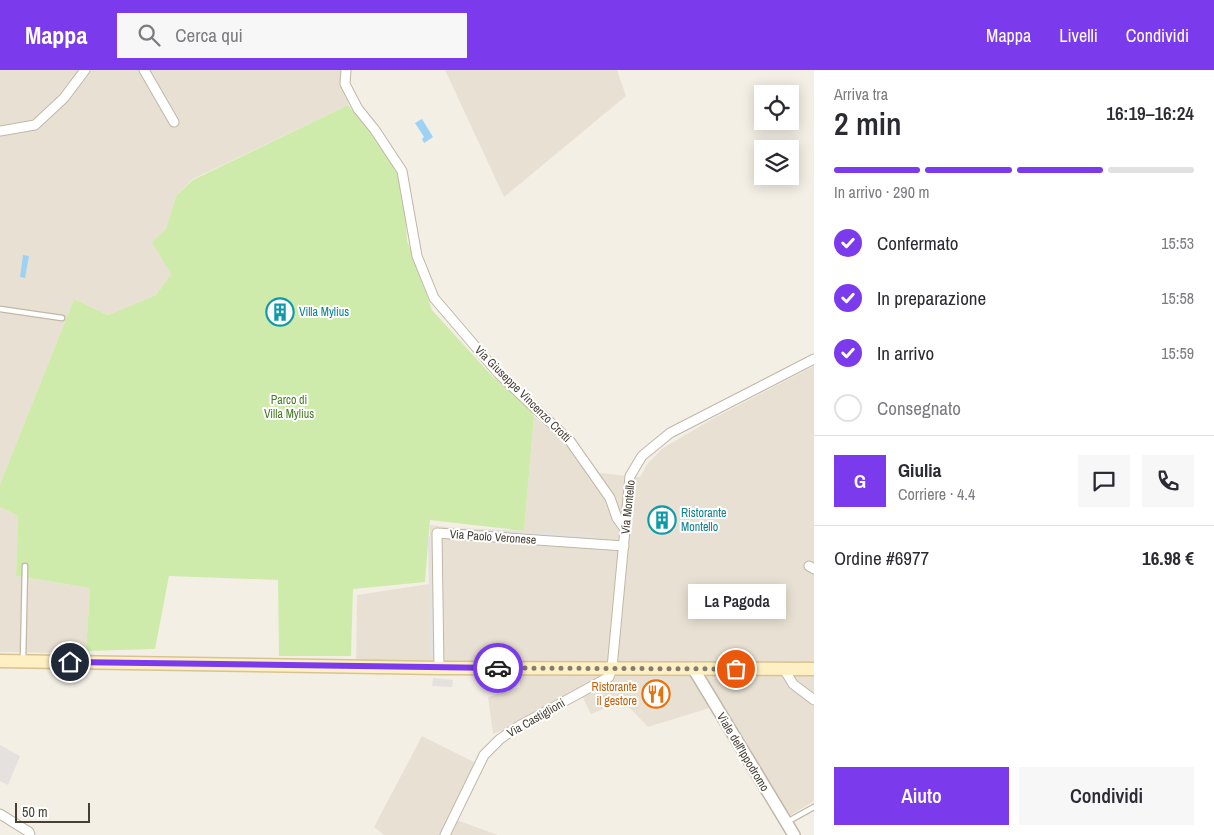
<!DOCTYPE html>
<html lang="it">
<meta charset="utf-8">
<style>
:root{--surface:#fff;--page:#f7f7f7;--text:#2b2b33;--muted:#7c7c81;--line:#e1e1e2;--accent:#7c3aed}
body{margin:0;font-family:"Archivo Narrow",sans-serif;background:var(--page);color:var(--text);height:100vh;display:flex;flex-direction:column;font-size:19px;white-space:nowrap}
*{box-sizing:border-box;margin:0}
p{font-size:16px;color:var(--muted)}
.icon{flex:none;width:28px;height:28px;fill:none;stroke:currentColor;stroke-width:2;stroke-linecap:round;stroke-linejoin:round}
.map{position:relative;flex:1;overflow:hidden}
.side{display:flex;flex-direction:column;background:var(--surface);width:400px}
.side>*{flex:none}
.buttons{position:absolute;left:754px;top:15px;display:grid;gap:10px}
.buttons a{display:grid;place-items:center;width:45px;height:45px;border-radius:0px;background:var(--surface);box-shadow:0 2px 12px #0003;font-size:25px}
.scale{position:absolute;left:15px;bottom:12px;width:75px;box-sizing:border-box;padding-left:5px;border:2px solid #473f34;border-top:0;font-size:14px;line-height:18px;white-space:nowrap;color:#473f34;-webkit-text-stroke:4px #fff;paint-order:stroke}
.pin{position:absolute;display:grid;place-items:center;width:42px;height:42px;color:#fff;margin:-21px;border:2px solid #fff;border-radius:50%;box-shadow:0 1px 5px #0007}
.courier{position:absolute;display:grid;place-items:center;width:50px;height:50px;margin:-25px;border:4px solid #7c3aed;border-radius:50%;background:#fff;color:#222;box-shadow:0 1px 6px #0007}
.bubble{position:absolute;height:35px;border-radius:0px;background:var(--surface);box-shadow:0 2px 12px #0003;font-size:16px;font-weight:600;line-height:35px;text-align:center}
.headline em{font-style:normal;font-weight:600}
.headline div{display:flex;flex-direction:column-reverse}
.headline{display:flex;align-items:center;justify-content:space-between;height:85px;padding:0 20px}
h1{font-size:32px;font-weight:600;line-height:38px}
.bar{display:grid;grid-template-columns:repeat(4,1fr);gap:8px 5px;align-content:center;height:60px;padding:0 20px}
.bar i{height:6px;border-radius:4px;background:var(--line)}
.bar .current{background:var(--accent)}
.bar p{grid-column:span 4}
.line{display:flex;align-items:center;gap:12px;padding:0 20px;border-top:1px solid var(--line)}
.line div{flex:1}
.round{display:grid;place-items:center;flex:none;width:52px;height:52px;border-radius:0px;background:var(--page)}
ol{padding:0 20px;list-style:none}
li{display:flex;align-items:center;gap:15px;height:55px}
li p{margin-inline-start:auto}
li .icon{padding:5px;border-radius:50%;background:var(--accent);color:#fff;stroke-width:4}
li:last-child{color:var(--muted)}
li i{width:28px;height:28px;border:2px solid var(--line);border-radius:50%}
.cta{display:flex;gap:10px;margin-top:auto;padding:10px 20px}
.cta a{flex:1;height:58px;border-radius:0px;background:var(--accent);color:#fff;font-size:20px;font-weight:600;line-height:58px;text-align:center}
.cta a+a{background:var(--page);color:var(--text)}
header{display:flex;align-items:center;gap:30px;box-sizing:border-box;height:70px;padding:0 25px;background:var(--accent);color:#fff}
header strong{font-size:24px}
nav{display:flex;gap:28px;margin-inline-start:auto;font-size:18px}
.search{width:350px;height:45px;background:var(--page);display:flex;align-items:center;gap:12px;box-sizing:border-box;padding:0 18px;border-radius:0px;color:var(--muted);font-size:19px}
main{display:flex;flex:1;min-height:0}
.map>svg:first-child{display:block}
.residential{fill:#e8e1d3}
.green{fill:#cfebab}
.parking{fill:#e4e1de}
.water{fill:#9dd2f4}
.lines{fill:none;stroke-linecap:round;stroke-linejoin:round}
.service-casing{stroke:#c0b7a7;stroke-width:7}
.minor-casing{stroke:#c0b7a7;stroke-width:11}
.tertiary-casing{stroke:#c0b7a7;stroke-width:14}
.secondary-casing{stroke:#d7c392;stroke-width:15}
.service{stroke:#fff;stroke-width:4.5}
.minor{stroke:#fff;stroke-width:9}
.tertiary{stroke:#fff;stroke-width:11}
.secondary{stroke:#fff0c4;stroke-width:12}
.done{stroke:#847d72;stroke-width:5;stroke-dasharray:0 9}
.route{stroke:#7c3aed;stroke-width:6}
.labels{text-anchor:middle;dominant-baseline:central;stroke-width:4;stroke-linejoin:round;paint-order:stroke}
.culture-label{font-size:12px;fill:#0d838f;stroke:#fff;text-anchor:start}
.street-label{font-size:12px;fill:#473f34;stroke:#fff}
.park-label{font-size:12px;fill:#467c24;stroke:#fff}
.food-label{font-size:12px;fill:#c56008;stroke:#fff;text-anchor:end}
</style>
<header>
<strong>Mappa</strong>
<div class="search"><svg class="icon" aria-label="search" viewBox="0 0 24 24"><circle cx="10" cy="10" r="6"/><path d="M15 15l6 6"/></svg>Cerca qui</div>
<nav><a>Mappa</a><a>Livelli</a><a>Condividi</a></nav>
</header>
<main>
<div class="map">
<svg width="814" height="765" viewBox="0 0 814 765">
<rect width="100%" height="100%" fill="#f4efe5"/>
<g class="residential">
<path d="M0,0H349L348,35L193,109L176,126L166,159L171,204L156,225L108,245L74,229L0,414Z"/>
<path d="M445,0H617L626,26L504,127Z"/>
<path d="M814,296V731L786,748L719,635L648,657L623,631L591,644L579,620L511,657L493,664L488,627L520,617V594L356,591L357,525L429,514L430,455L456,458L524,461L534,346L600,403L640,407L648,393L663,378L714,348Z"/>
<path d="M0,437L18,446L16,506L90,518L86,581L52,583L0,582Z"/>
<path d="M422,666L478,694L454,749L498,765H384L374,757Z"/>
</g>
<path class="green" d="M348,35L388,84L400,110L405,144L407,170L432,240L493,307L525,333L534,346L524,461L430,450L425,512L353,519L351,586H279L278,510L169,506L155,579L86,581L90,518L16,506L18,446L0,437V414L74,229L108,245L156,225L171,204L152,172L166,159L176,126L193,110Z"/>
<g class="parking">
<path d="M456,458L594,464V468L456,462Z"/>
<path d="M428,466H435L437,586H430Z"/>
<path d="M433,608L453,610L452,617L432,616Z"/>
<path d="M0,675L20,686L8,715L0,711Z"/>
</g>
<g class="water">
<path d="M422,49L433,67L424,73L422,69L424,67L415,53Z"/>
<path d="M23,185L29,186L25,208L20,207Z"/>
</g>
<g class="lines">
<g class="service-casing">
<g id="service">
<path d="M0,239L62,248"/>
<path d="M23,590L25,496"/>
<path d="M787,752L814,737"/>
</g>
</g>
<g class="minor-casing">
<g id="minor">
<path d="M144,0L174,52"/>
<path d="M346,0L345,14L358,39L375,60L402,101L417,186L434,228L498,303L570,371L610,428L617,448L625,459"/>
<path d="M0,61L35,55L64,28L85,0"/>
<path d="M809,496L814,499"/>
<path d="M439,598L437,463L624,476"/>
<path d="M784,599L793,614L814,630"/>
<path d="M0,744L29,762L30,765"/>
<path d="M445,765L484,685L500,669L519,656L609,607L612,598L630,406L642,386L670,363L814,289"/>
</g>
</g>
<g class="tertiary-casing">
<path id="tertiary" d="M693,598L794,765"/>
</g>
<g class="secondary-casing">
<path id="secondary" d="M0,591L439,598L814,599"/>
</g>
<use href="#service" class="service"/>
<use href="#minor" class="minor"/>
<use href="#tertiary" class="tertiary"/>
<use href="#secondary" class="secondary"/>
</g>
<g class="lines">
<path class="done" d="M498,598L736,599"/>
<path class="route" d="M70,592L498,598"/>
</g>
<defs>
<g id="building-ring" transform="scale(1.4375)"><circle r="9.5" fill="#fff" stroke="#0f9aa8" stroke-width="1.5"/><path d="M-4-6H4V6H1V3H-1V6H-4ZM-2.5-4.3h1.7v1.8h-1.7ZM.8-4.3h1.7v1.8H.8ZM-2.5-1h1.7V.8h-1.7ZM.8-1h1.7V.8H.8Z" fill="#0f9aa8"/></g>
<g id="restaurant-ring" transform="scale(1.4375)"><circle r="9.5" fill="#fff" stroke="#e8710a" stroke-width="1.5"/><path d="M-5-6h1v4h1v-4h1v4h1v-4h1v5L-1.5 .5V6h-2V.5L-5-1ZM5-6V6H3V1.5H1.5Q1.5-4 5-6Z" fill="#e8710a"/></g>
</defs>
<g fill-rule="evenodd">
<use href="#building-ring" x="280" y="242"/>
<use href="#building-ring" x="662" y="450"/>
<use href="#restaurant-ring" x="656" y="624"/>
</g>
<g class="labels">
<g class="culture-label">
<text x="299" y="242">Villa Mylius</text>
<text x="681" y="443">Ristorante<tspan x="681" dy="14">Montello</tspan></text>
</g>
<g class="street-label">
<text transform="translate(523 324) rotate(45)">Via Giuseppe Vincenzo Crotti</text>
<text transform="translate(628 437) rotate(-84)">Via Montello</text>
<text transform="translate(493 467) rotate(4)">Via Paolo Veronese</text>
<text transform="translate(536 648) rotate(-30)">Via Castiglioni</text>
<text transform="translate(743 682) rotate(59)">Viale dell'Ippodromo</text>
</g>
<g class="park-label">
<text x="289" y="330">Parco di<tspan x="289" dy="14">Villa Mylius</tspan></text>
</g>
<g class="food-label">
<text x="637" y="617">Ristorante<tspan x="637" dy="14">il gestore</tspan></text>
</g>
</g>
</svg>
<div class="buttons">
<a><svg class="icon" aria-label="locate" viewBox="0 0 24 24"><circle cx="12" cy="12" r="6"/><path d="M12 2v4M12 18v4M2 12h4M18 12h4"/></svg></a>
<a><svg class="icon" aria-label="layers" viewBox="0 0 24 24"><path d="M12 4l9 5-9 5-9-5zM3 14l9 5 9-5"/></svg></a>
</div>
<div class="scale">50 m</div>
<div class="pin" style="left:736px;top:599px;background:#ea580c"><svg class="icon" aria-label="bag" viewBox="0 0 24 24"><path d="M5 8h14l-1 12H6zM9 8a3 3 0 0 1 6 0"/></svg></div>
<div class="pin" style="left:70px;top:592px;background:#1f2937"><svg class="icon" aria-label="home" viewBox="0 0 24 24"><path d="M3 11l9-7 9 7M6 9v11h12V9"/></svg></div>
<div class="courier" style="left:498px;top:598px"><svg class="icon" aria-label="car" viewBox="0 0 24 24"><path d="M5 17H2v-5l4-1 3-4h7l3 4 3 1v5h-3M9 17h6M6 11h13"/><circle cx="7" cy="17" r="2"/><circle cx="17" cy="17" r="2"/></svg></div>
<div class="bubble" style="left:688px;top:514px;width:98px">La Pagoda</div>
</div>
<section class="side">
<div class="headline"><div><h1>2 min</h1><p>Arriva tra</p></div><em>16:19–16:24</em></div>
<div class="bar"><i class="current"></i><i class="current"></i><i class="current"></i><i></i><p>In arrivo · 290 m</p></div>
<ol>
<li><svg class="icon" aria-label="check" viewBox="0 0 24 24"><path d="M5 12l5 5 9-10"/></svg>Confermato<p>15:53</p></li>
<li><svg class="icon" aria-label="check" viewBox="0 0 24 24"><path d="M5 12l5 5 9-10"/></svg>In preparazione<p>15:58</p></li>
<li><svg class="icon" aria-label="check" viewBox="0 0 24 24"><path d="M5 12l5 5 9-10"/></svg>In arrivo<p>15:59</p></li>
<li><i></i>Consegnato</li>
</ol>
<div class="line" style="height:90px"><b class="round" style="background:var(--accent);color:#fff">G</b><div><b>Giulia</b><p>Corriere · 4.4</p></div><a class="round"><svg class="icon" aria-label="chat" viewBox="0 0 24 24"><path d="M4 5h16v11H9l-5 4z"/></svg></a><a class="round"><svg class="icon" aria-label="phone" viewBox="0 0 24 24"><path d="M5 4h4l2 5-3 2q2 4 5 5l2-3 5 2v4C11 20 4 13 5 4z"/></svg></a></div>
<div class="line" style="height:65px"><div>Ordine #6977</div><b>16.98 €</b></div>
<div class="cta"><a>Aiuto</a><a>Condividi</a></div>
</section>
</main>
